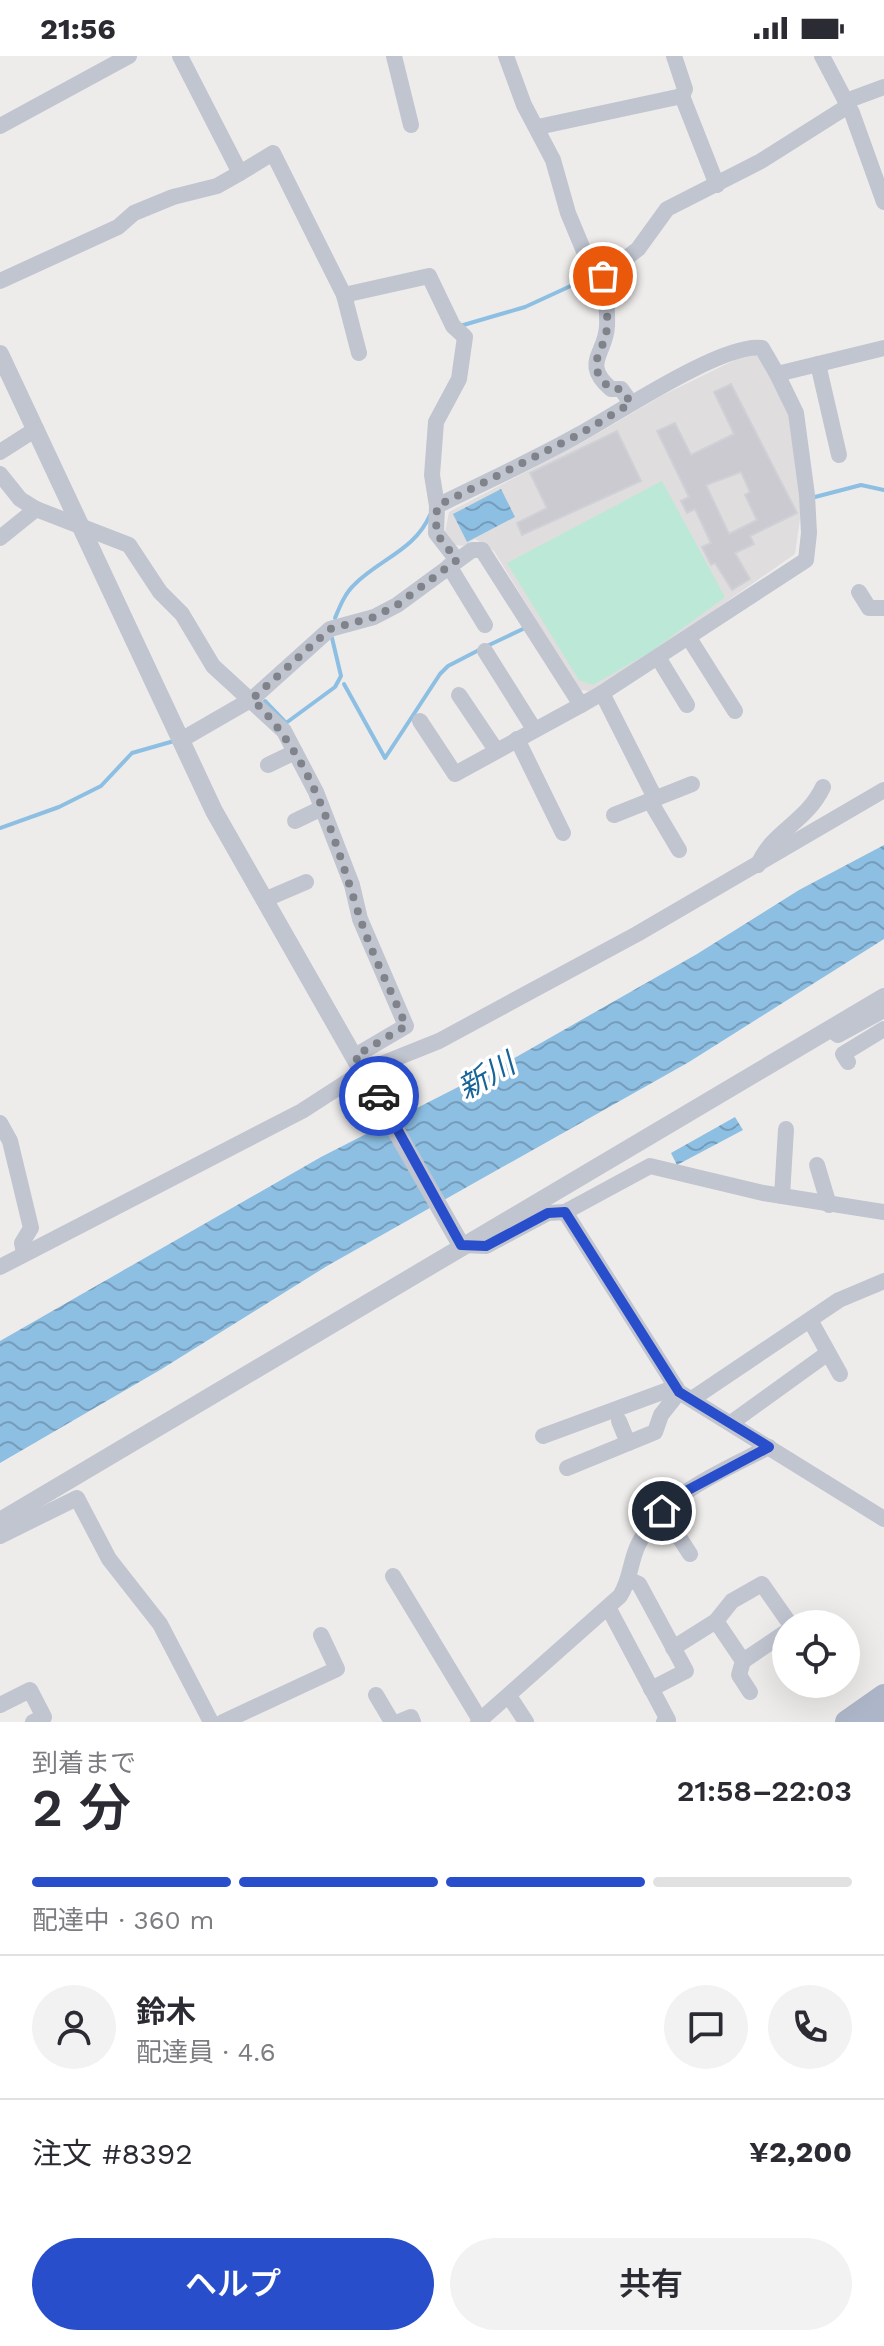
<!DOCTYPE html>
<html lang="ja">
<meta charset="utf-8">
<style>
:root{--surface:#fff;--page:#f2f2f3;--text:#2b2b33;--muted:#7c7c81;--line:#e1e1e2;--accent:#284ecb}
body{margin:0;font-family:"Work Sans","Noto Sans JP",sans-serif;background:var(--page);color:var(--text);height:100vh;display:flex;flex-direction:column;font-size:30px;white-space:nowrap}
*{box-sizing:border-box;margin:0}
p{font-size:26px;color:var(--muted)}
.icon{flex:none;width:44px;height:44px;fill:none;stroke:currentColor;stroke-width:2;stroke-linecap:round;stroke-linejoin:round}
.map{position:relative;height:1666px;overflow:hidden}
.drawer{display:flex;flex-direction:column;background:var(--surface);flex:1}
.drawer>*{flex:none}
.controls{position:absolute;left:772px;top:1554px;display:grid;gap:16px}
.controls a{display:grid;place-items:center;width:88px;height:88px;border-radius:50%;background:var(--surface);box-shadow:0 8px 32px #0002;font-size:40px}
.pin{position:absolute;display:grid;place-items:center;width:68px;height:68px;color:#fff;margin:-34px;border:4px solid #fff;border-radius:50%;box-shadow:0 2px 8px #0007}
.courier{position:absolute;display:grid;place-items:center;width:80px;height:80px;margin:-40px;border:6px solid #284ecb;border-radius:50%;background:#fff;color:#222;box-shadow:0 2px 10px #0007}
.headline em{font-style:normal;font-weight:600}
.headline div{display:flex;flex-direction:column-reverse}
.headline{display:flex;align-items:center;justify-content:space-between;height:136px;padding:0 32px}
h1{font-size:52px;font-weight:600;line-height:60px}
.bar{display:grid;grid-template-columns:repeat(4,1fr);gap:12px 8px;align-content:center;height:96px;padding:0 32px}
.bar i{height:10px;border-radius:6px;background:var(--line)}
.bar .current{background:var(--accent)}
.bar p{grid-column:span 4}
.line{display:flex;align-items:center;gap:20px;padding:0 32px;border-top:2px solid var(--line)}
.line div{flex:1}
.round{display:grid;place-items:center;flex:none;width:84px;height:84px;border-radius:42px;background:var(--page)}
.button{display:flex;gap:16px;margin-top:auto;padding:16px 32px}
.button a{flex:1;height:92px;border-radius:48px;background:var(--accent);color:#fff;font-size:32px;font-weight:600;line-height:92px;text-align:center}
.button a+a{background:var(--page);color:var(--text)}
.status{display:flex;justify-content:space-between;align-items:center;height:56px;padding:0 40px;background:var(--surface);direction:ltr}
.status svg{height:22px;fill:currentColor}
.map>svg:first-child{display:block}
.education{fill:#dfdddd}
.pitch{fill:#bce9d7}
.water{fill:url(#water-waves)}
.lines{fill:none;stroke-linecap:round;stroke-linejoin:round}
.stream{stroke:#8dbfe3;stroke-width:4}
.building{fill:#cacad0;stroke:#d0d0d7;stroke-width:2;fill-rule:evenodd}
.minor{stroke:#c0c5d0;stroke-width:16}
.tertiary{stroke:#c0c5d0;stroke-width:18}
.primary{stroke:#adb5c8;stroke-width:24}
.done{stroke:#81838b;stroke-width:8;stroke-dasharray:0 14.4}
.route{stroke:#284ecb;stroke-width:10}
.labels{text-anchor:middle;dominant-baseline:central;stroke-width:7;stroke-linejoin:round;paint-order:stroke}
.water-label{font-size:30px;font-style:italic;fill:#186397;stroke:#fff}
</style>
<div class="status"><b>21:56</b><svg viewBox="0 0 49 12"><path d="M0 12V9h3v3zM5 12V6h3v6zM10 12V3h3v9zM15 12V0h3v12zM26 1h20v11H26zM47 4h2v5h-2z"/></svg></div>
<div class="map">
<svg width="884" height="1666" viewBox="0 0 884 1666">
<defs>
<pattern id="water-waves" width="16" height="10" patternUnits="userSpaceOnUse" patternTransform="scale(2)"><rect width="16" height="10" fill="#8dbfe3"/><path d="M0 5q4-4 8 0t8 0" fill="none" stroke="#759dbb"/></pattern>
</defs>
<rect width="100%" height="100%" fill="#eeeceb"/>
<path class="education" d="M749,297L759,300L791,357L802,449L795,498L653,597L589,635L579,634L494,495L475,483L463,490L449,488L444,481L449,456L583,386L663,339Z"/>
<path class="pitch" d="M662,425L725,541L652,595L593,629L579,624L507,507Z"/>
<g class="water">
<path d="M501,433L515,461L467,486L453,458Z"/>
<path d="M884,789V883L689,1006L327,1210L160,1314L0,1407V1285L321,1101L511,1004L697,898L799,834Z"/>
<path d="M735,1061L743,1074L677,1109L671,1097Z"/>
</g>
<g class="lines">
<g class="stream">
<path d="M460,270L525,251L588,222"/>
<path d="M815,441L861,429L884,434"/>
<path d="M335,562C340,550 345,537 355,528C380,503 415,494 430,459"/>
<path d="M487,590L525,572"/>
<path d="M344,628L385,702L440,618L448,610L479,594"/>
<path d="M265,645L286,667L335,631L341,620L332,582"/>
<path d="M0,772L59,751L101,730L132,697L174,685"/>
</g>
</g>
<g class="building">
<path d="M731,328L797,457L750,480L754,488L735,497L750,523L732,534L715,507L711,509L702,491L711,487L695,453L687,457L681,445L689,441L657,375L675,367L691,399L734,378L714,336ZM741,416L750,436L745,439L757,464L729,478L706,429Z"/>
<path d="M617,375L641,425L522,479L517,467L547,452L530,417Z"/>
</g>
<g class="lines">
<g class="minor">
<path d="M180,0L240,117L273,97L344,239"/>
<path d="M394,0L411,69"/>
<path d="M506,0L524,49L553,104L568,157L593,217L603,220L638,193L667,153L761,105L848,50"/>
<path d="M674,0L685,33L682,40"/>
<path d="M822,0L852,57L884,146"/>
<path d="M846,45L884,31"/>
<path d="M0,70L129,0"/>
<path d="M538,71L682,40L717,129"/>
<path d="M603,220C605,236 608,254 607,270C606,298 581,307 611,333H621L631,347"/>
<path d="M0,225L118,171L134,157L173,141L217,130L240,117"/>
<path d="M359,297L344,239L429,220L453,270L465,281L459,323L436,366L432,419L437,450"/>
<path d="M818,308L839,399"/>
<path d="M0,396L36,373"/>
<path d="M0,418L20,443L36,453"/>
<path d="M0,482L36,453L129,489L160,536L182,558L213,610L284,675L316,736L352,829L360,863L406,970L355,1000"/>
<path d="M457,504L436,477L437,450C485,426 534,404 580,378C618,357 724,286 762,292L777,318"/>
<path d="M449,510L485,569"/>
<path d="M859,536L869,552H884"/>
<path d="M689,582L735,655"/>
<path d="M485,595L534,673"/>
<path d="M659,603L687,649"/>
<path d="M602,637L654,740L653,750L679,794"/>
<path d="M459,639L496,694"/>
<path d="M420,665L455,718L581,649"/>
<path d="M517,683L563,777"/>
<path d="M181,684L252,643L330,573L374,561L397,549L472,494H482L581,649L602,637L806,504L809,477L807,439L796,357L777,318L884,292"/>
<path d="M268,709L295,696"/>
<path d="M614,759L692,728"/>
<path d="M295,765L322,752"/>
<path d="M758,809C772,775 806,767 823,731"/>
<path d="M264,844L306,826"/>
<path d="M830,973L838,979L884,954"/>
<path d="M848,1006L843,998L884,973"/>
<path d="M0,1067L10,1085L31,1172L22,1187L24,1197"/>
<path d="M817,1109L829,1149"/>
<path d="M782,1140L786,1073"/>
<path d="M565,1156L650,1110L763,1137L884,1156"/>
<path d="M463,1189L486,1190L548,1157L565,1156L679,1336L884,1463"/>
<path d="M0,1211L302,1055L364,1015L439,985L637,878L884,734"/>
<path d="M810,1264L840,1318"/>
<path d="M692,1343L839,1244L884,1225"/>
<path d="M619,1365L628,1387"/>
<path d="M731,1367L828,1297"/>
<path d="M543,1380L676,1331"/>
<path d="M567,1412L655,1376L661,1359L679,1336"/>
<path d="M662,1455L690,1498"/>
<path d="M0,1480L77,1442L109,1503L160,1568L211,1666"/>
<path d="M393,1520L480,1664"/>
<path d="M630,1524L639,1528L686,1615L651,1633"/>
<path d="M609,1553L668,1664L664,1666"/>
<path d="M716,1565L743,1605L739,1619L750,1636"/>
<path d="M673,1592L716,1565L732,1545L762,1528L790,1568"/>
<path d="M743,1605L786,1576"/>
<path d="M376,1639L392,1666"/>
<path d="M509,1640L526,1666"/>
<path d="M0,1649L30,1634L44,1661L33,1666"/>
<path d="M223,1666L337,1613L321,1579"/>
<path d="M399,1666L411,1661L413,1666"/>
<path d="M478,1666L620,1540C631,1523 630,1504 639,1487C665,1437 721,1416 769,1391"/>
</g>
<g class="tertiary">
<path d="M0,298L214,755L461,1189"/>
<path d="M0,1465L884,941"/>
</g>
<g class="primary">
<path d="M847,1666L884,1640"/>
<path d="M877,1666L884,1661"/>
</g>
</g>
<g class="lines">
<path class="done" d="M379,1040L355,1000L406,970C391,934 372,899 360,862C334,782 314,703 252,643L330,573L374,561L397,549L457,504L436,477L437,450L580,378L631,347L621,333H611C581,307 606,297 607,270C608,254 605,236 603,220"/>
<path class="route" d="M379,1040L461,1189L486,1190L548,1157L565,1156L679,1336L769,1391L688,1434L662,1455"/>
</g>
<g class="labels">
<g class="water-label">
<text transform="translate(486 1020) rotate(-30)">新川</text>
</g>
</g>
</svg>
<div class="controls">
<a><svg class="icon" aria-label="locate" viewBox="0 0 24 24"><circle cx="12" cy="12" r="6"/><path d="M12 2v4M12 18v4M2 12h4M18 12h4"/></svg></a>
</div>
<div class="pin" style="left:603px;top:220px;background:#ea580c"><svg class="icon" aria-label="bag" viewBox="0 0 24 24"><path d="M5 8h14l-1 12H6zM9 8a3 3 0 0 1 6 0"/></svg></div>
<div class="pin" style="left:662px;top:1455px;background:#1f2937"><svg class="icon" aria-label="home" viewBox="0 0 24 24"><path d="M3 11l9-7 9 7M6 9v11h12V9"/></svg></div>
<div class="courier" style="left:379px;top:1040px"><svg class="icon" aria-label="car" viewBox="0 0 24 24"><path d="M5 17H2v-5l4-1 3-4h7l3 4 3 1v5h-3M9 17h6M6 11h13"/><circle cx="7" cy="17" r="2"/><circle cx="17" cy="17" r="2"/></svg></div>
</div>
<section class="drawer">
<div class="headline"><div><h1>2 分</h1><p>到着まで</p></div><em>21:58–22:03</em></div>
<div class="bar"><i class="current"></i><i class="current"></i><i class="current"></i><i></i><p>配達中 · 360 m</p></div>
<div class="line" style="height:144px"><a class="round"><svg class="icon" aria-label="person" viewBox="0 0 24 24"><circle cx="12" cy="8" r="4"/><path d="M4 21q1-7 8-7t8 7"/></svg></a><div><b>鈴木</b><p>配達員 · 4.6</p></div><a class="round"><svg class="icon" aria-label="chat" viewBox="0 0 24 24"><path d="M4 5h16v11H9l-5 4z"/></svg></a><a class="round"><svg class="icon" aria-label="phone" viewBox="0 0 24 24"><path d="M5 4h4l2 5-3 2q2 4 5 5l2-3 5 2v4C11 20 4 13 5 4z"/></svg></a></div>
<div class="line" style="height:104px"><div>注文 #8392</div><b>¥2,200</b></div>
<div class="button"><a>ヘルプ</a><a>共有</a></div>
</section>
